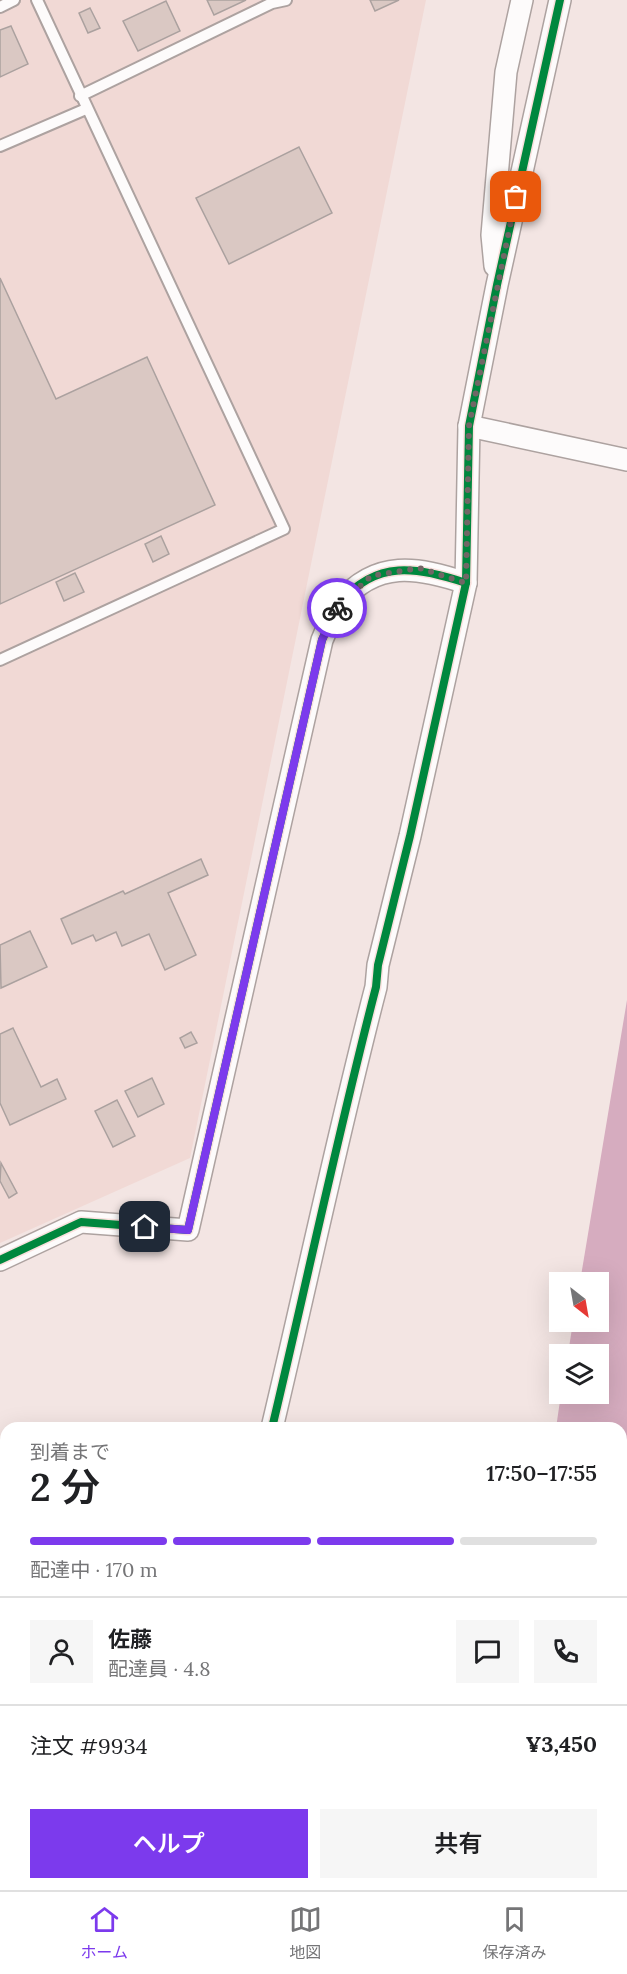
<!DOCTYPE html>
<html lang="ja">
<meta charset="utf-8">
<style>
:root{--surface:#fff;--page:#f6f6f6;--text:#202124;--muted:#757577;--line:#e0e0e0;--accent:#7c3aed}
body{margin:0;font-family:Lora,"Noto Sans JP",serif;background:var(--page);color:var(--text);height:100vh;display:flex;flex-direction:column;font-size:22px;white-space:nowrap}
*{box-sizing:border-box;margin:0}
p{font-size:20px;color:var(--muted)}
.icon{flex:none;width:33px;height:33px;fill:none;stroke:currentColor;stroke-width:2;stroke-linecap:round;stroke-linejoin:round}
.map{position:relative;flex:1;overflow:hidden}
.panel{position:absolute;left:0px;top:1422px;width:627px;height:468px;display:flex;flex-direction:column;background:var(--surface);border-radius:18px 18px 0 0;box-shadow:0 6px 24px #0002}
.panel>*{flex:none}
.needle{width:39px;rotate:149deg}
.fabs{position:absolute;left:549px;top:1272px;display:grid;gap:12px}
.fabs a{display:grid;place-items:center;width:60px;height:60px;border-radius:0px;background:var(--surface);box-shadow:0 6px 24px #0002;font-size:30px}
.pin{position:absolute;display:grid;place-items:center;width:51px;height:51px;color:#fff;margin:-26px;border-radius:12px;box-shadow:0 3px 9px #0006}
.courier{position:absolute;display:grid;place-items:center;width:60px;height:60px;margin:-30px;border:4px solid #7c3aed;border-radius:50%;background:#fff;color:#222;box-shadow:0 2px 8px #0007}
.summary em{font-style:normal;font-weight:600}
.summary div{display:flex;flex-direction:column-reverse}
.summary{display:flex;align-items:center;justify-content:space-between;height:102px;padding:0 30px}
h1{font-size:39px;font-weight:600;line-height:45px}
.bar{display:grid;grid-template-columns:repeat(4,1fr);gap:9px 6px;align-content:center;height:72px;padding:0 30px}
.bar i{height:8px;border-radius:4px;background:var(--line)}
.bar .current{background:var(--accent)}
.bar p{grid-column:span 4}
.line{display:flex;align-items:center;gap:15px;padding:0 30px;border-top:2px solid var(--line)}
.line div{flex:1}
.round{display:grid;place-items:center;flex:none;width:63px;height:63px;border-radius:0px;background:var(--page)}
.cta{display:flex;gap:12px;margin-top:auto;padding:12px 30px}
.cta a{flex:1;height:69px;border-radius:0px;background:var(--accent);color:#fff;font-size:24px;font-weight:600;line-height:69px;text-align:center}
.cta a+a{background:var(--page);color:var(--text)}
.dock{display:flex;justify-content:space-around;align-items:center;height:84px;border-top:2px solid var(--line);background:var(--surface);font-size:16px;color:var(--muted)}
.dock a{display:grid;justify-items:center;gap:3px}
.dock .current{color:var(--accent)}
.map>svg:first-child{display:block}
.built{fill:#f1d9d5}
.water{fill:#d6acbf}
.building{fill:#dac8c3;stroke:#aba19f;stroke-width:1.5}
.lines{fill:none;stroke-linecap:round;stroke-linejoin:round}
.service-casing{stroke:#ada2a0;stroke-width:14}
.minor-casing{stroke:#ada2a0;stroke-width:24}
.service{stroke:#fdfbfb;stroke-width:10}
.minor{stroke:#fdfbfb;stroke-width:21}
.cycleway-casing{stroke:#f9e0dd;stroke-width:11}
.cycleway{stroke:#00873e;stroke-width:8}
.done{stroke:#716665;stroke-width:6;stroke-dasharray:0 10.8}
.route{stroke:#7c3aed;stroke-width:8}
</style>
<div class="map">
<svg width="627" height="1890" viewBox="0 0 627 1890">
<rect width="100%" height="100%" fill="#f3e5e3"/>
<path class="built" d="M0,0H426L190,1158L0,1243Z"/>
<path class="water" d="M627,1000V1890H420L422,1884H621V1428H556L561,1394H598V1354H568L573,1322H598V1282H580Z"/>
<g class="building">
<path d="M207,0H246L214,15Z"/>
<path d="M370,0H399L375,11Z"/>
<path d="M166,1L180,31L138,51L123,21Z"/>
<path d="M90,8L100,28L88,33L79,13Z"/>
<path d="M11,26L28,64L0,77V30Z"/>
<path d="M299,147L332,213L229,264L196,198Z"/>
<path d="M0,278L56,399L147,357L215,505L0,604Z"/>
<path d="M161,536L169,554L153,562L145,544Z"/>
<path d="M75,573L84,592L64,601L56,582Z"/>
<path d="M201,859L208,875L168,893L196,955L165,970L149,934L122,946L116,932L96,941L93,935L72,944L61,919L123,891L125,894Z"/>
<path d="M30,931L47,967L1,988L0,945Z"/>
<path d="M13,1028L41,1087L57,1079L66,1099L10,1125L0,1103V1034Z"/>
<path d="M191,1032L197,1043L185,1048L180,1038Z"/>
<path d="M152,1078L164,1104L138,1117L125,1091Z"/>
<path d="M117,1100L135,1136L113,1147L95,1111Z"/>
<path d="M1,1163L17,1193L9,1198L0,1181Z"/>
<path d="M6,1825V1868L0,1871V1828Z"/>
</g>
<g class="lines">
<g class="service-casing">
<g id="service">
<path d="M0,7L14,0"/>
<path d="M80,96L272,3L286,0"/>
<path d="M0,146L86,109"/>
<path d="M0,660L284,529L37,0"/>
</g>
</g>
<g class="minor-casing">
<g id="minor">
<path d="M495,266L492,235L506,72L522,0"/>
<path d="M469,426L627,460"/>
<path d="M0,1260L81,1222L188,1230L322,640C327,629 332,613 340,603C376,559 418,567 466,583"/>
<path d="M272,1428C307,1281 338,1133 376,987L378,965L410,836L466,583L469,426L497,285L560,0"/>
<path d="M0,1767L6,1764"/>
<path d="M163,1890L165,1884"/>
</g>
</g>
<use href="#service" class="service"/>
<use href="#minor" class="minor"/>
<g class="cycleway-casing">
<g id="cycleway">
<path d="M0,1260L81,1222L188,1230L322,640C327,629 332,613 340,603C376,559 418,567 466,583"/>
<path d="M272,1428C307,1281 338,1133 376,987L378,965L410,836L466,583L469,426L497,285L560,0"/>
</g>
</g>
<use href="#cycleway" class="cycleway"/>
</g>
<g class="lines">
<path class="done" d="M337,608L371,576L419,568L466,583L469,426L516,197"/>
<path class="route" d="M145,1227L188,1230L322,640L337,608"/>
</g>
</svg>
<div class="fabs">
<a><svg class="needle" viewBox="-14 -14 28 28"><path d="M0-13l5 13h-10z" fill="#e53935"/><path d="M0 13l5-13h-10z" fill="#757577"/></svg></a>
<a><svg class="icon" aria-label="layers" viewBox="0 0 24 24"><path d="M12 4l9 5-9 5-9-5zM3 14l9 5 9-5"/></svg></a>
</div>
<div class="pin" style="left:516px;top:197px;background:#ea580c"><svg class="icon" aria-label="bag" viewBox="0 0 24 24"><path d="M5 8h14l-1 12H6zM9 8a3 3 0 0 1 6 0"/></svg></div>
<div class="pin" style="left:145px;top:1227px;background:#1f2937"><svg class="icon" aria-label="home" viewBox="0 0 24 24"><path d="M3 11l9-7 9 7M6 9v11h12V9"/></svg></div>
<div class="courier" style="left:337px;top:608px"><svg class="icon" aria-label="bike" viewBox="0 0 24 24"><circle cx="6" cy="16" r="4"/><circle cx="18" cy="16" r="4"/><path d="M6 16l4-8h5l3 8M10 8l3 8H6M13 5h3"/></svg></div>
<section class="panel">
<div class="summary"><div><h1>2 分</h1><p>到着まで</p></div><em>17:50–17:55</em></div>
<div class="bar"><i class="current"></i><i class="current"></i><i class="current"></i><i></i><p>配達中 · 170 m</p></div>
<div class="line" style="height:108px"><a class="round"><svg class="icon" aria-label="person" viewBox="0 0 24 24"><circle cx="12" cy="8" r="4"/><path d="M4 21q1-7 8-7t8 7"/></svg></a><div><b>佐藤</b><p>配達員 · 4.8</p></div><a class="round"><svg class="icon" aria-label="chat" viewBox="0 0 24 24"><path d="M4 5h16v11H9l-5 4z"/></svg></a><a class="round"><svg class="icon" aria-label="phone" viewBox="0 0 24 24"><path d="M5 4h4l2 5-3 2q2 4 5 5l2-3 5 2v4C11 20 4 13 5 4z"/></svg></a></div>
<div class="line" style="height:78px"><div>注文 #9934</div><b>¥3,450</b></div>
<div class="cta"><a>ヘルプ</a><a>共有</a></div>
</section>
</div>
<nav class="dock">
<a class="current"><svg class="icon" aria-label="home" viewBox="0 0 24 24"><path d="M3 11l9-7 9 7M6 9v11h12V9"/></svg>ホーム</a>
<a><svg class="icon" aria-label="map" viewBox="0 0 24 24"><path d="M3 6l6-2 6 2 6-2v14l-6 2-6-2-6 2zM9 4v14M15 6v14"/></svg>地図</a>
<a><svg class="icon" aria-label="saved" viewBox="0 0 24 24"><path d="M7 4h10v16l-5-4-5 4z"/></svg>保存済み</a>
</nav>
